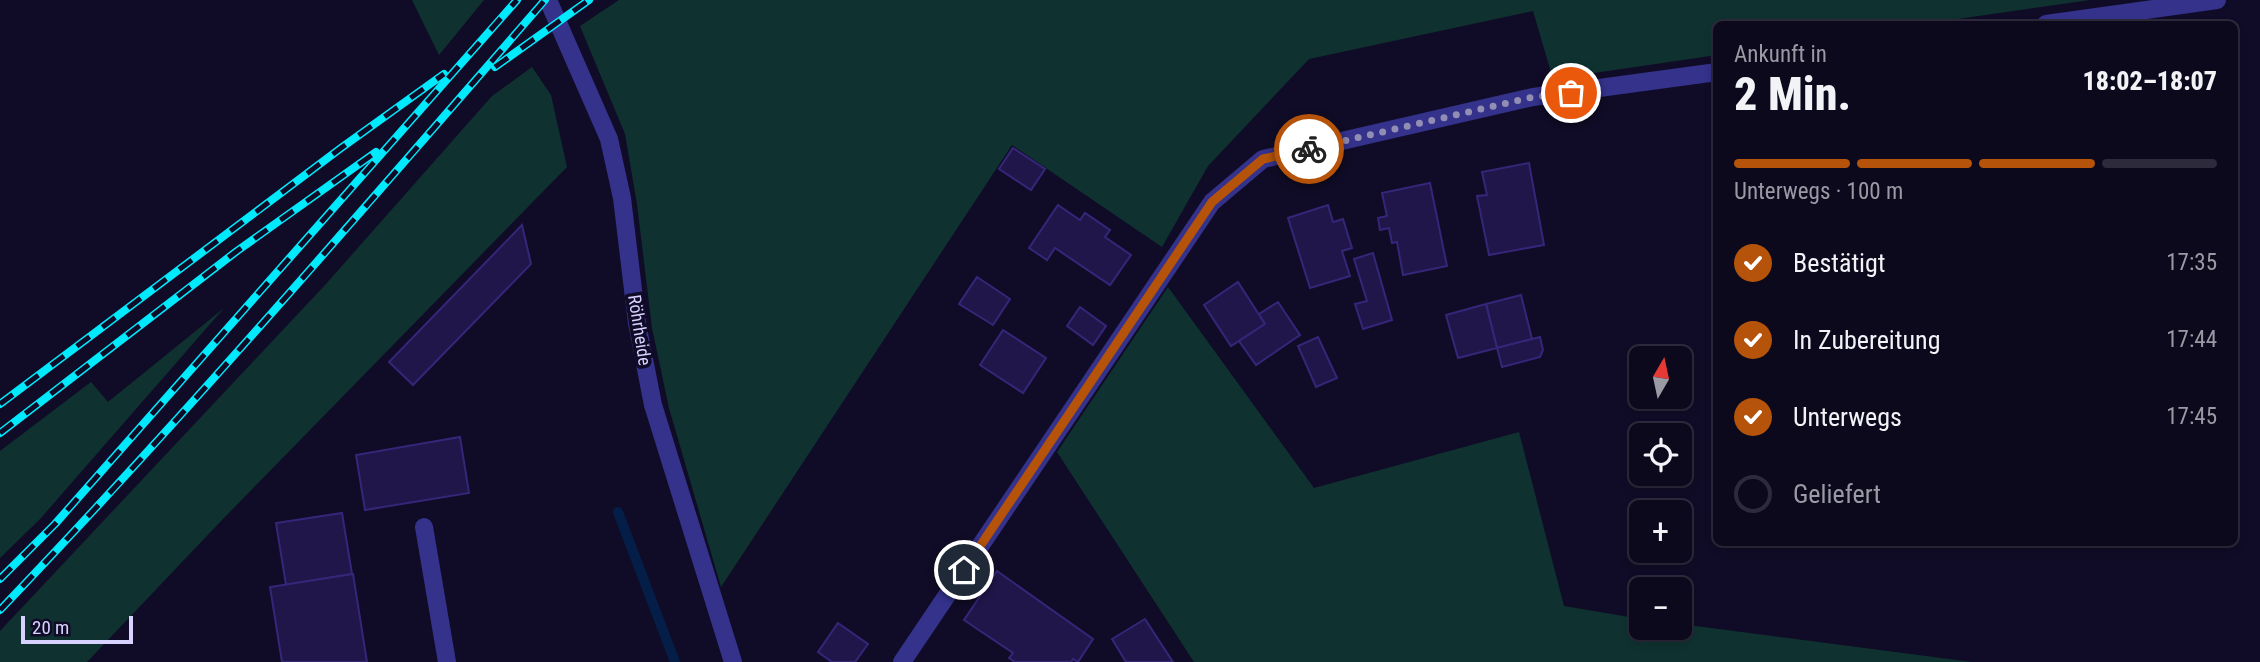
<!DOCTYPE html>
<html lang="de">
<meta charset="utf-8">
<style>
:root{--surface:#0c091d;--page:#1a172a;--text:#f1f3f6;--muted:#9a9aa4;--line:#2c2a3b;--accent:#b45309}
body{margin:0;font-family:"Roboto Condensed",sans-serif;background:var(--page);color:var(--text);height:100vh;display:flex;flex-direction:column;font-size:26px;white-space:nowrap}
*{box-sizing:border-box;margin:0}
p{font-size:23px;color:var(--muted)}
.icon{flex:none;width:38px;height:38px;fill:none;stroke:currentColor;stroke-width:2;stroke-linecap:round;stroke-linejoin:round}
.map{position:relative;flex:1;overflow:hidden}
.details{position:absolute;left:1713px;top:21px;width:525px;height:525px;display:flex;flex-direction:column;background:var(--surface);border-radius:10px;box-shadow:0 4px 10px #0003,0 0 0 2px var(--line)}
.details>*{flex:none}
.needle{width:46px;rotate:9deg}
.tools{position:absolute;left:1629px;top:346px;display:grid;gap:14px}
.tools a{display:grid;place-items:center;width:63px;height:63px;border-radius:10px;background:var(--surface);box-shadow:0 4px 10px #0003,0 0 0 2px var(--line);font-size:35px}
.scale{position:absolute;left:21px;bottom:18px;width:112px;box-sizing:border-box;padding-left:7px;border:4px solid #d7d2ff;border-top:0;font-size:19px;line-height:24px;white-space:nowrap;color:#d7d2ff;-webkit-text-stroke:5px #100c27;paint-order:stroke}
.pin{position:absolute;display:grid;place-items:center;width:60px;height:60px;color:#fff;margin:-30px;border:4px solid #fff;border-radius:50%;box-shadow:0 2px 7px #0007}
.courier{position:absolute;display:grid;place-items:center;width:70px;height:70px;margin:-35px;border:5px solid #b45309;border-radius:50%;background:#fff;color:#222;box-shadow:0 2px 9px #0007}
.summary em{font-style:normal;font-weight:800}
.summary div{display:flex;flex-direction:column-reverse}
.summary{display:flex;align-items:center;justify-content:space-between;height:119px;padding:0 21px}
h1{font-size:46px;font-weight:800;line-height:52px}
.bar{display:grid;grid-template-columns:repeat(4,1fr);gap:10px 7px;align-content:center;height:84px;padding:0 21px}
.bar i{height:9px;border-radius:5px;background:var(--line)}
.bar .on{background:var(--accent)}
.bar p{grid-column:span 4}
ol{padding:0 21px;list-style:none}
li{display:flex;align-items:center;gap:21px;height:77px}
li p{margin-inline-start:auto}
li .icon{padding:7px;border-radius:50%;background:var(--accent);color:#fff;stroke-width:4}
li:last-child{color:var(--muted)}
li i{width:38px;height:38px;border:4px solid var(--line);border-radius:50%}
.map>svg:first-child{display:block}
.green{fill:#0f3230}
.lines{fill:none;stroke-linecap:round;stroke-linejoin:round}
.stream{stroke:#041e48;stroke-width:10}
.building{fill:#20164a;stroke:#352679;stroke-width:2}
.minor{stroke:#34328b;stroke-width:18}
.rail-casing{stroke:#00e9fd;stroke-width:8}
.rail{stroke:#100c27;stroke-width:5;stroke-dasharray:16;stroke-linecap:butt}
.done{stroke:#918db3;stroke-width:7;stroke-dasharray:0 12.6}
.route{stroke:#b45309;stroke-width:9}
.labels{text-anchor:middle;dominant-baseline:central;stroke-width:7;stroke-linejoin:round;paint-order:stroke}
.street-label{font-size:18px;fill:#d7d2ff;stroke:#100c27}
</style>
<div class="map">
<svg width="2260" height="662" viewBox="0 0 2260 662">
<rect width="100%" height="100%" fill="#100c27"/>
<g class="green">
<path d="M412,0H484L439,55Z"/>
<path d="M619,0H2090L1923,24H1717V55L1553,79L1533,11L1309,59L1208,166L1162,247L1012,145L721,587L669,408L652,328L637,204L625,134L580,26Z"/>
<path d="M532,67L551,95L567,167L221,521L87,662H0V631L326,284L492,96Z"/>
<path d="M1168,287L1314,488L1519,432L1564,606L1641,619L1642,628H1680V624L1972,662H1194L1057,452Z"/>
<path d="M224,308L40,519L0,558V451L91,382L108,402Z"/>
</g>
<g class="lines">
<path class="stream" d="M618,512L675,662"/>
</g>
<g class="building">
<path d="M1013,148L1045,169L1031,190L999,169Z"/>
<path d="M1529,163L1544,245L1489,255L1477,196L1487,195L1482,172Z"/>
<path d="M1430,183L1447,266L1403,275L1397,242L1392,243L1389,228L1380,230L1378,218L1387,216L1382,193Z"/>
<path d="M1058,205L1080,220L1085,213L1110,230L1105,237L1131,255L1110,285L1055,248L1047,260L1029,248Z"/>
<path d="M1328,205L1333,222L1343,219L1352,248L1342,251L1350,276L1310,288L1288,218Z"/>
<path d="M522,225L531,264L413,385L389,362Z"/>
<path d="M1373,253L1392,320L1363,329L1355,304L1367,301L1354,259Z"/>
<path d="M977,277L1010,299L993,325L959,304Z"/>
<path d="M1238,282L1265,324L1231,346L1204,305Z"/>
<path d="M1521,295L1532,339L1497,348L1486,304Z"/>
<path d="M1278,302L1300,335L1256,365L1239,341L1265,324L1259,314Z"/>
<path d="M1486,304L1497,348L1458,358L1446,315Z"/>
<path d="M1080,307L1106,326L1093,345L1067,326Z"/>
<path d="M1003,330L1046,358L1023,393L980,365Z"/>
<path d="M1318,337L1337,378L1316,387L1298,346Z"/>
<path d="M1540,337L1543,350L1540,357L1502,367L1497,348Z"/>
<path d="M460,437L469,493L365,510L356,455Z"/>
<path d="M342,513L352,574L286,585L276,523Z"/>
<path d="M997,571L1093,639L1078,662L1073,659L1071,662H1015L1009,658L1013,653L964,620Z"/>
<path d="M353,574L367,662H282L270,587Z"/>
<path d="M1145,619L1173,662H1126L1112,639Z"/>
<path d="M838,623L868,644L855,662H832L818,652Z"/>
</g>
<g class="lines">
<g class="minor">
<path d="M548,0L609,139L622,198L637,323L653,405L733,662"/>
<path d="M2046,24L2217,0"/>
<path d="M424,527L447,662"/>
<path d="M902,662L1212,202L1263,159L1533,97L1717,72"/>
</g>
<g class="rail-casing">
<g id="rail">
<path d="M495,67L589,0"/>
<path d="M0,404L341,148L444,74"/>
<path d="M0,433L237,251L376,152"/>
<path d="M0,579L55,524L517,0"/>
<path d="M0,610C188,413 366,206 545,0"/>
</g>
</g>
<use href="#rail" class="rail"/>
</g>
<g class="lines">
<path class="done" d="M1309,149L1533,97L1571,93"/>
<path class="route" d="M964,570L1212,202L1263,159L1309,149"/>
</g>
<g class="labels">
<g class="street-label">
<text transform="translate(640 330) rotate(81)">Röhrheide</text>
</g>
</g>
</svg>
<div class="tools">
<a><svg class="needle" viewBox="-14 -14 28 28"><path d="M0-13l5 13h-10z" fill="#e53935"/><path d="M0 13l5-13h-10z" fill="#9a9aa4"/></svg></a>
<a><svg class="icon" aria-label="locate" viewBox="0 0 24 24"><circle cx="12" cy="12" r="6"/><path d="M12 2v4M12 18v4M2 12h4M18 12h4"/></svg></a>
<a>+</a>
<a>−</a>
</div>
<div class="scale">20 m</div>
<div class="pin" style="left:1571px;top:93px;background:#ea580c"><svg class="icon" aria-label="bag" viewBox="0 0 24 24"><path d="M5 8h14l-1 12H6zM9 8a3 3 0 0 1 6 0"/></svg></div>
<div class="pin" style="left:964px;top:570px;background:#1f2937"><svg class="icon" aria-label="home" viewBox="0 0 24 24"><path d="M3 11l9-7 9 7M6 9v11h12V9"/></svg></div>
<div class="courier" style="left:1309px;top:149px"><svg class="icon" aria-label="bike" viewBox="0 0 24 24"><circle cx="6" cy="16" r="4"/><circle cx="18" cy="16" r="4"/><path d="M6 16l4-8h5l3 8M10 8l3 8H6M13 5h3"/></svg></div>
<section class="details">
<div class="summary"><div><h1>2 Min.</h1><p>Ankunft in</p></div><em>18:02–18:07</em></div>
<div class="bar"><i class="on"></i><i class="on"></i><i class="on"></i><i></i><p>Unterwegs · 100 m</p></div>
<ol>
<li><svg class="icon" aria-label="check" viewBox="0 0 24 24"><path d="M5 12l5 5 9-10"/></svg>Bestätigt<p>17:35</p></li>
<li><svg class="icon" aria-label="check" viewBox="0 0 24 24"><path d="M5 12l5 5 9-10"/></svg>In Zubereitung<p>17:44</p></li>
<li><svg class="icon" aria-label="check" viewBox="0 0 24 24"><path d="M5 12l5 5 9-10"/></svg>Unterwegs<p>17:45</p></li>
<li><i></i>Geliefert</li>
</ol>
</section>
</div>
